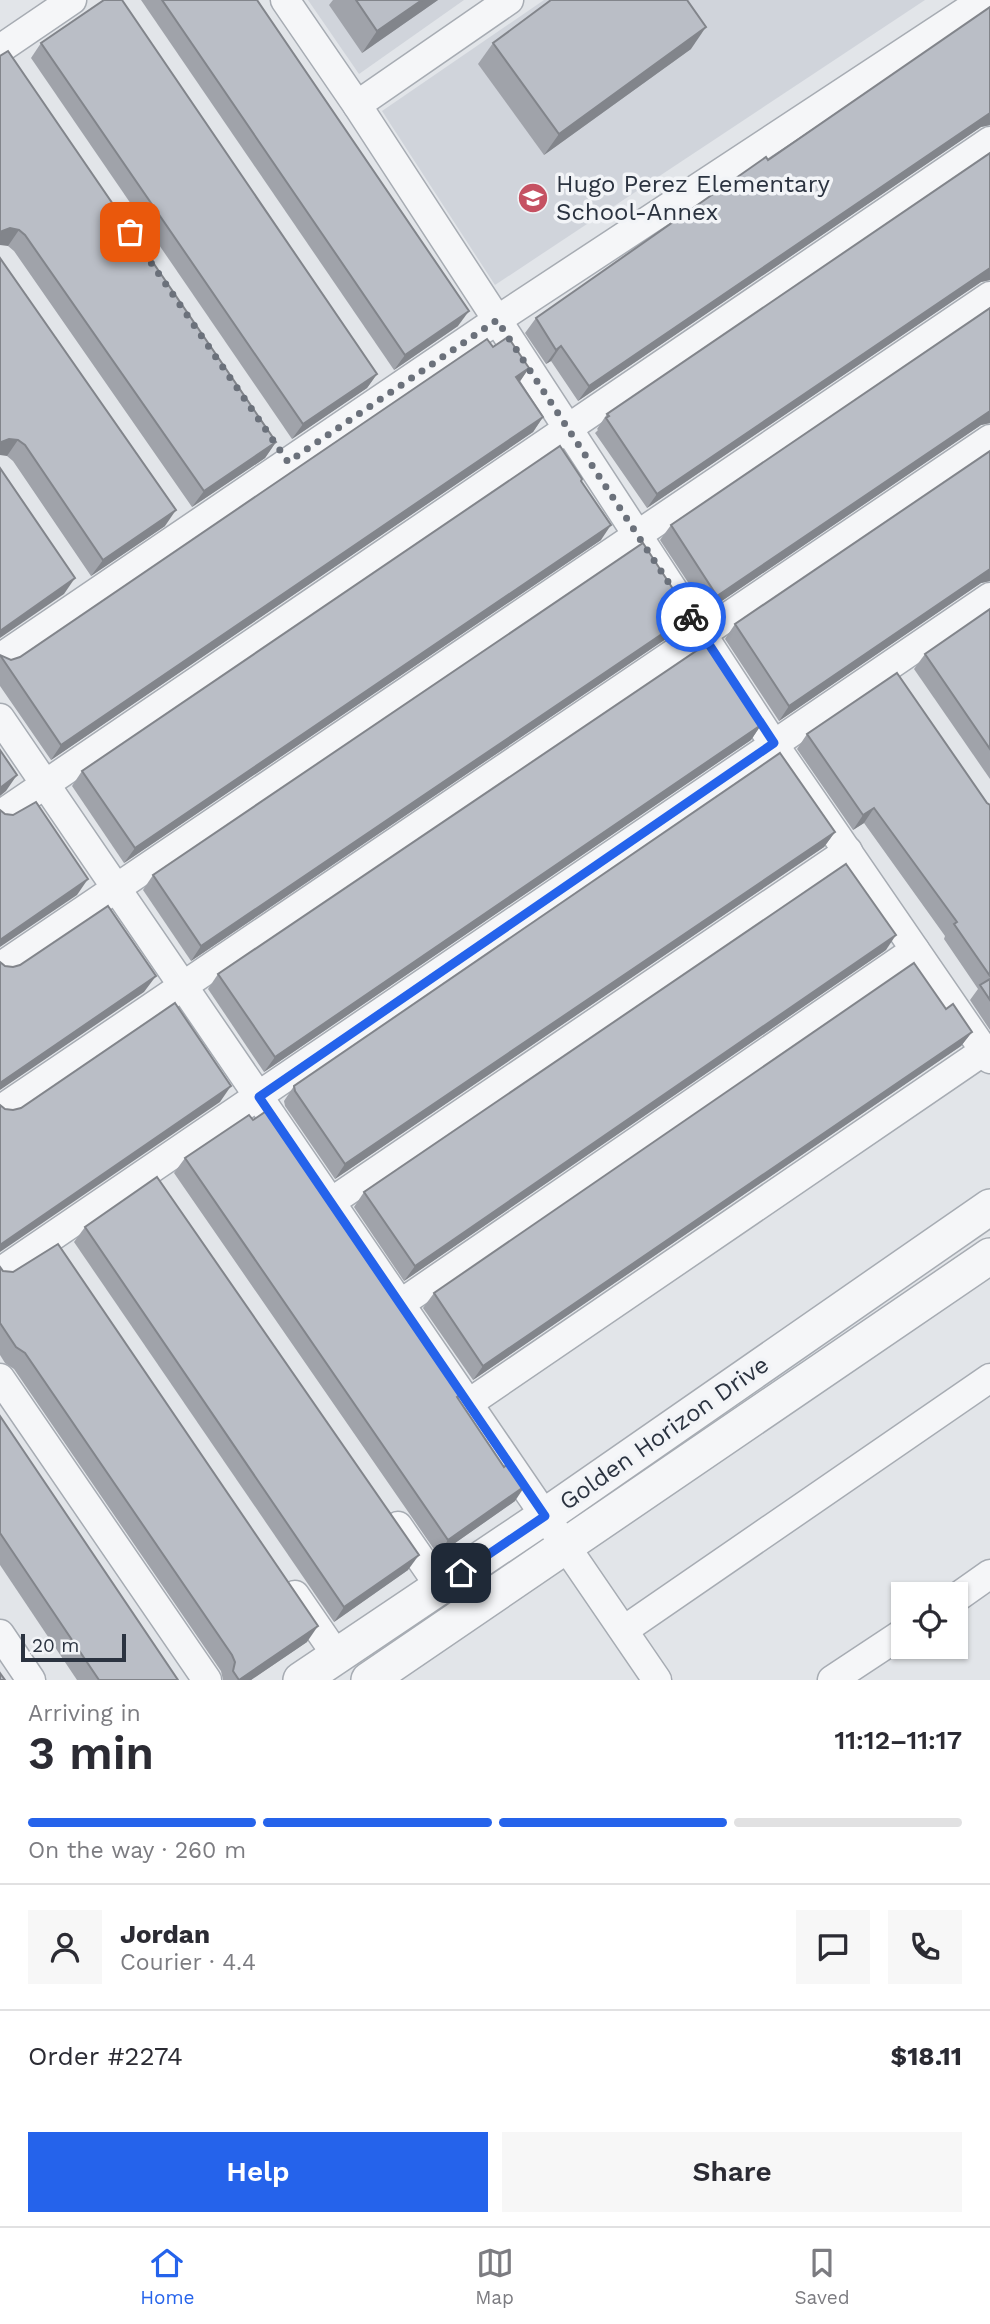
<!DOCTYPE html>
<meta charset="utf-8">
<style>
:root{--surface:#fff;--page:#f7f7f7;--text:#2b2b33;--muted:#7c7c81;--line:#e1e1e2;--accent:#2563eb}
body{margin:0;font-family:"Work Sans",sans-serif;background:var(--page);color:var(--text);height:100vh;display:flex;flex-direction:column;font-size:26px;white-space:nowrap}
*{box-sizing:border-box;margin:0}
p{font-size:23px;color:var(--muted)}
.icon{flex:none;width:38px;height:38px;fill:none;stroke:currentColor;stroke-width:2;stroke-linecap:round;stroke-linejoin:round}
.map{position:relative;height:1680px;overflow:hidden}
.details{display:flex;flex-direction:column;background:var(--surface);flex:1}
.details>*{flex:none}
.controls{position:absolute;left:891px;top:1582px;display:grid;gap:14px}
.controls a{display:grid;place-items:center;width:77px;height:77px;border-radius:0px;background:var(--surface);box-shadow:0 2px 5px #0004;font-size:35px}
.scale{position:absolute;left:21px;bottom:18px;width:105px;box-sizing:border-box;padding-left:7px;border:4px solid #2b3340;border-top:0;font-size:19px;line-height:24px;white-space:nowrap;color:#2b3340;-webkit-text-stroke:5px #f2f4f7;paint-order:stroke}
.pin{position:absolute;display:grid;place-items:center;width:60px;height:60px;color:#fff;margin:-30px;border-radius:14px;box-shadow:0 4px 10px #0006}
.courier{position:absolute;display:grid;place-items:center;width:70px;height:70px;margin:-35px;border:5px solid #2563eb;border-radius:50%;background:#fff;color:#222;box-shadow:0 2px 9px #0007}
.overview em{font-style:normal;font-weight:600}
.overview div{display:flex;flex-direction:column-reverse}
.overview{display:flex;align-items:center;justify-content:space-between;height:119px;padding:0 28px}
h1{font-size:46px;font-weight:600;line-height:52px}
.bar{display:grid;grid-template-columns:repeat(4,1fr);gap:10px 7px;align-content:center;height:84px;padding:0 28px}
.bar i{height:9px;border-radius:5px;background:var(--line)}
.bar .active{background:var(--accent)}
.bar p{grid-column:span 4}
.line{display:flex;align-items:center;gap:18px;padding:0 28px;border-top:2px solid var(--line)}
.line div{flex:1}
.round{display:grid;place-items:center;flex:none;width:74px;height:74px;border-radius:0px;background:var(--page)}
.cta{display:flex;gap:14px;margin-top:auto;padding:14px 28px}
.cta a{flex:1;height:80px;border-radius:0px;background:var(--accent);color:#fff;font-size:28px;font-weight:600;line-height:80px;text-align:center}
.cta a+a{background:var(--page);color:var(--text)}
.dock{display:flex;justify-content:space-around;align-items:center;height:98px;border-top:2px solid var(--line);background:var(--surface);font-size:19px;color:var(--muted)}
.dock a{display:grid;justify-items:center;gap:4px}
.dock .active{color:var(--accent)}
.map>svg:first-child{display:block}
.built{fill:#d0d4db}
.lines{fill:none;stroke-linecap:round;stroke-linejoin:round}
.minor-casing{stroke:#a7acb3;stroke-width:31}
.tertiary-casing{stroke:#a7acb3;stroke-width:38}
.minor{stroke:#f5f6f8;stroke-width:28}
.tertiary{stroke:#f5f6f8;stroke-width:35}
.wall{fill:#a0a3aa}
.shaded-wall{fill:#82858b}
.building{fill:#babec6;stroke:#82858b;stroke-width:2}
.done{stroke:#6b717b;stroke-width:7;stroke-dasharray:0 12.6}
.route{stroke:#2563eb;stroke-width:9}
.labels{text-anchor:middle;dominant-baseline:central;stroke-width:7;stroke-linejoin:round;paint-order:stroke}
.poi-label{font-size:24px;fill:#2b3340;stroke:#f2f4f7;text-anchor:start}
.street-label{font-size:24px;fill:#2b3340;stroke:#f2f4f7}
</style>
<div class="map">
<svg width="990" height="1680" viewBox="0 0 990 1680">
<rect width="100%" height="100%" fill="#e2e5e9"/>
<g class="built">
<path d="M308,0H464L359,74Z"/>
<path d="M544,0H925L495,285L382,111Z"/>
</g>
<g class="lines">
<g class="minor-casing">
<g id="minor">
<path d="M285,0L357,105L773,743L990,1059"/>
<path d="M0,49L72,0"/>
<path d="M357,105L509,0"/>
<path d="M0,658L497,320L983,0"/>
<path d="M0,718L657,1680"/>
<path d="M0,815L990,141"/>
<path d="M0,967L990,296"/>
<path d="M0,1110L990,439"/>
<path d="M331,1202L848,851"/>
<path d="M0,1272L990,597"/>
<path d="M400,1304L915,950"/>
<path d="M0,1378L207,1680"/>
<path d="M469,1403L984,1051"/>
<path d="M398,1526L440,1587"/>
<path d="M295,1595L337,1656"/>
<path d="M956,1598L990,1574"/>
<path d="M624,1630L990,1378"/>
<path d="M0,1634L31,1680"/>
<path d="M832,1680L903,1633"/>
</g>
</g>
<g class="tertiary-casing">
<g id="tertiary">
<path d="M301,1680L545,1516L990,1207"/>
<path d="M369,1680L990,1256"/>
</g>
</g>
<use href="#minor" class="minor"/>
<use href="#tertiary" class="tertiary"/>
</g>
<g class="wall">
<path d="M141,0H257L458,326L394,370Z"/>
<path d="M333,0H438L362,53L329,5Z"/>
<path d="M990,7V125L981,127L578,401L551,361L546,364L525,333L536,318Z"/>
<path d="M41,43L377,374L367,388L292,439L31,58Z"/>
<path d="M493,43L691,49L544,155L478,64Z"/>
<path d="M0,56L276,442L265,458L192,507L14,251L8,246Z"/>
<path d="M990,153V280L981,282L647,508L595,433L598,430L597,429L607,414Z"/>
<path d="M0,258L165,526L91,576L13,461L7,456Z"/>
<path d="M990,308V423L981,425L707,611L660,540L671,525Z"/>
<path d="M493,347L529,368L519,382L543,417L533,432L51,760L0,686V655L11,660L20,657Z"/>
<path d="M990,451V581L981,583L779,721L725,639L735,624Z"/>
<path d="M581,481L601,540L124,863L72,786L82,771Z"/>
<path d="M990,609V779L914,669L925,654Z"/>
<path d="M690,615L679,630L191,961L143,890L153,875Z"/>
<path d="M761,725L751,740L264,1072L208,989L218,974Z"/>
<path d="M807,734L987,803L990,805V1030L970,1000L978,989L944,939L945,936L864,823L853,830L797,749Z"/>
<path d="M835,832L824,847L335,1179L285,1106L284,1101L294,1086Z"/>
<path d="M886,950L404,1281L354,1207L364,1192Z"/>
<path d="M946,1009L972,1032L961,1046L473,1380L423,1308L434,1293Z"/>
<path d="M185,1158L462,1393L458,1399L515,1501L438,1555L174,1173Z"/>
<path d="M85,1227L408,1570L334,1622L74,1242Z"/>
<path d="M0,1267L307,1642L251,1680H223L221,1671L14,1369L5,1363L0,1355Z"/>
<path d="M0,1416L178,1680H77L0,1565Z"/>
</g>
<g class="shaded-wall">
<path d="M422,0H438L362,53L377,31Z"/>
<path d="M706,27L691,49L544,155L559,134Z"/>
<path d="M990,113V125L981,127L578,401L589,386Z"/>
<path d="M10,228L19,230L8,246L0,245V234L2,231Z"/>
<path d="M990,268V280L981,282L647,508L657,494Z"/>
<path d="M469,311L458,326L394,370L405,355Z"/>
<path d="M561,346L551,361L546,364L556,350Z"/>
<path d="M529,368L519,383L516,377Z"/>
<path d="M377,374L367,388L292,439L303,424Z"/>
<path d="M990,411V423L981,425L707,611L717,596Z"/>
<path d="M543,417L533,432L51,760L61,745Z"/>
<path d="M9,439L18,440L7,456L0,455V443L1,442Z"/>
<path d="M276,442L265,458L192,507L204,491Z"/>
<path d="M176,510L165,526L91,576L103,560Z"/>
<path d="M611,525L601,540L124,863L135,848Z"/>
<path d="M990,569V581L981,583L779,721L789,706Z"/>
<path d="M75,578L64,594L0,638V631L2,628Z"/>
<path d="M690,615L679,630L191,961L201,946Z"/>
<path d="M761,725L751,740L264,1072L275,1057Z"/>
<path d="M17,775L6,791L0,796V788Z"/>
<path d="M874,808L864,823L853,830L863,815Z"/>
<path d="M835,832L824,847L335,1179L345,1164Z"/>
<path d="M88,879L77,895L0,947V940L2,937Z"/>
<path d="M896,935L886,950L404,1281L415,1266Z"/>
<path d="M156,976L144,992L0,1090V1083L2,1080Z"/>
<path d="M972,1032L961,1046L473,1380L483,1366Z"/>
<path d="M231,1086L220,1102L0,1252V1245L2,1242Z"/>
<path d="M525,1486L515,1501L438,1555L448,1540Z"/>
<path d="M419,1555L408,1570L334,1622L344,1607Z"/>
<path d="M318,1626L307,1642L251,1680H239Z"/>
</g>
<g class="building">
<path d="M104,0H122L377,374L303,424L41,43Z"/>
<path d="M162,0H257L469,311L405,355Z"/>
<path d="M356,0H422L377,31Z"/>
<path d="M551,0H687L706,27L559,134L493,43Z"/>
<path d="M990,7V113L589,386L561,346L556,350L536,318L766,157L768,160Z"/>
<path d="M8,51L276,442L204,491L25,235L19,230L10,228L2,231L0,234V56Z"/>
<path d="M990,153V268L657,494L606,418L609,416L607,414Z"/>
<path d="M0,258L176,510L103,560L25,445L18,440L9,439L1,442L0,443Z"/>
<path d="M990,308V411L717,596L671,525Z"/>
<path d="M508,337L529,368L516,377L543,417L61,745L0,655L11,660L20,657L487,339L493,347Z"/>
<path d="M560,446L582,479L581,481L611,525L135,848L82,771Z"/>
<path d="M990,451V569L789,706L735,624Z"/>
<path d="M0,468L75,578L0,631Z"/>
<path d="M643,543L690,615L201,946L153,875Z"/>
<path d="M990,609V749L925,654Z"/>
<path d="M708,643L761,725L275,1057L218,974Z"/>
<path d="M897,673L987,803L990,805V976L954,924L957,922L874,808L863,815L807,734Z"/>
<path d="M0,750L17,775L0,788Z"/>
<path d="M780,753L835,832L345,1164L295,1091L294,1086Z"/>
<path d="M36,802L88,879L0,940V810L5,814L13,815Z"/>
<path d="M846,864L896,935L415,1266L364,1192Z"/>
<path d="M108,906L156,976L0,1083V962L5,966L13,967L20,965Z"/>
<path d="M914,963L946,1009L953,1004L972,1032L483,1366L434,1293Z"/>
<path d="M990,979V1000L980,985Z"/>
<path d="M175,1003L231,1086L0,1245V1105L5,1109L13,1110L21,1108Z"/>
<path d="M268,1110L462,1393L457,1397L504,1467L509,1463L525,1486L448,1540L185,1158L249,1115L253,1120Z"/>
<path d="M157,1177L419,1555L344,1607L85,1227Z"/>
<path d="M58,1244L318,1626L239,1680L233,1671L235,1662L232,1655L25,1353L16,1347L0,1323V1267L3,1271L13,1272Z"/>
<path d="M0,1416L178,1680H99L0,1533Z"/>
<path d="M0,1673L5,1680H0Z"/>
</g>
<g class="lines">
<path class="done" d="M130,232L288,462L497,320L691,617"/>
<path class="route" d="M461,1573L545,1516L259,1097L774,743L691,617"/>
</g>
<defs>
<g id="school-disc" transform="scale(1.575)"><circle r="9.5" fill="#c55162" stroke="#f2f4f7"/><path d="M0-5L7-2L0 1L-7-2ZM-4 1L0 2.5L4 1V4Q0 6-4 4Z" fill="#fff"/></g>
</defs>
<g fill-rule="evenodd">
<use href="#school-disc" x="533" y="198"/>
</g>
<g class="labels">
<g class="poi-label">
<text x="556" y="184">Hugo Perez Elementary<tspan x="556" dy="28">School-Annex</tspan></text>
</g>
<g class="street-label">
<text transform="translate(664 1433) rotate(-35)">Golden Horizon Drive</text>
</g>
</g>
</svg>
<div class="controls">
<a><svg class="icon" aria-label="locate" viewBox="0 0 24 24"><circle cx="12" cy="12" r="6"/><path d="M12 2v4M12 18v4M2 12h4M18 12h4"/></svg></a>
</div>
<div class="scale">20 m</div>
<div class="pin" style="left:130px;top:232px;background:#ea580c"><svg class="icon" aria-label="bag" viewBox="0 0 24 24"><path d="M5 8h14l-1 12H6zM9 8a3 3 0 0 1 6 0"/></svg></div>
<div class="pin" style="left:461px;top:1573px;background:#1f2937"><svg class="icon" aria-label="home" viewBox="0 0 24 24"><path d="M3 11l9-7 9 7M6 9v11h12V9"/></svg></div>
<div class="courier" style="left:691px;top:617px"><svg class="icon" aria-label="bike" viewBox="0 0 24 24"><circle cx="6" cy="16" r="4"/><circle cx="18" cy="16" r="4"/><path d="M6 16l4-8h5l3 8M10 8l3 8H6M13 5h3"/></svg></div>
</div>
<section class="details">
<div class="overview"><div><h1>3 min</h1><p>Arriving in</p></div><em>11:12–11:17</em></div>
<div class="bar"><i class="active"></i><i class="active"></i><i class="active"></i><i></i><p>On the way · 260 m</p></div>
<div class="line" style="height:126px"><a class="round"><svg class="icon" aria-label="person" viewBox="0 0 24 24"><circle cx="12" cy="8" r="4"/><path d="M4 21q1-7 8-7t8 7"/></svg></a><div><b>Jordan</b><p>Courier · 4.4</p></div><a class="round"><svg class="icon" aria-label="chat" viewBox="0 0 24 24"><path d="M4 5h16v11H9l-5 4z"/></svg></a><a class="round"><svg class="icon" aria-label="phone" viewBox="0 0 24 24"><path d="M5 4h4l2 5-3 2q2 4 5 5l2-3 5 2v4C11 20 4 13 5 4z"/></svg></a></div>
<div class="line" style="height:91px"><div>Order #2274</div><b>$18.11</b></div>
<div class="cta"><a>Help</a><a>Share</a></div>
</section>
<nav class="dock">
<a class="active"><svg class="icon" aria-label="home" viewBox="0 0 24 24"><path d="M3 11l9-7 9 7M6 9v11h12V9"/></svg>Home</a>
<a><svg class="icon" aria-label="map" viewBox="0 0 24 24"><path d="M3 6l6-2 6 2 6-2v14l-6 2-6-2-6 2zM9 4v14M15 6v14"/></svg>Map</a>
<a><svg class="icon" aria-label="saved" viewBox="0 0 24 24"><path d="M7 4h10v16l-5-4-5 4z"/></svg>Saved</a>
</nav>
